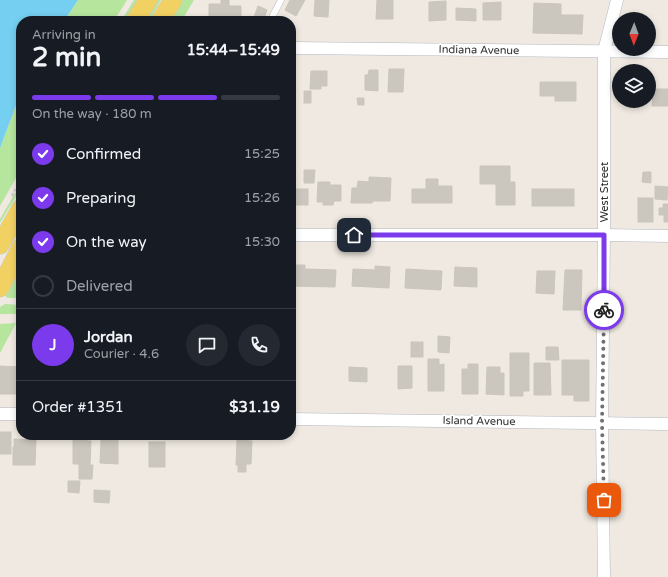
<!DOCTYPE html>
<meta charset="utf-8">
<style>
:root{--surface:#171b24;--page:#242831;--text:#f1f3f6;--muted:#9ea1a6;--line:#363941;--accent:#7c3aed}
body{margin:0;font-family:"Varela Round",sans-serif;background:var(--page);color:var(--text);height:100vh;display:flex;flex-direction:column;font-size:15px;white-space:nowrap}
*{box-sizing:border-box;margin:0}
p{font-size:13px;color:var(--muted)}
.icon{flex:none;width:22px;height:22px;fill:none;stroke:currentColor;stroke-width:2;stroke-linecap:round;stroke-linejoin:round}
.map{position:relative;flex:1;overflow:hidden}
.sheet{position:absolute;left:16px;top:16px;width:280px;height:424px;display:flex;flex-direction:column;background:var(--surface);border-radius:16px;box-shadow:0 2px 6px #0003}
.sheet>*{flex:none}
.needle{width:26px;rotate:181deg}
.fabs{position:absolute;left:612px;top:12px;display:grid;gap:8px}
.fabs a{display:grid;place-items:center;width:44px;height:44px;border-radius:50%;background:var(--surface);box-shadow:0 2px 6px #0003;font-size:20px}
.pin{position:absolute;display:grid;place-items:center;width:34px;height:34px;color:#fff;margin:-17px;border-radius:8px;box-shadow:0 2px 6px #0006}
.courier{position:absolute;display:grid;place-items:center;width:40px;height:40px;margin:-20px;border:3px solid #7c3aed;border-radius:50%;background:#fff;color:#222;box-shadow:0 1px 5px #0007}
.headline em{font-style:normal;font-weight:700}
.headline div{display:flex;flex-direction:column-reverse}
.headline{display:flex;align-items:center;justify-content:space-between;height:68px;padding:0 16px}
h1{font-size:26px;font-weight:700;line-height:30px}
.bar{display:grid;grid-template-columns:repeat(4,1fr);gap:6px 4px;align-content:center;height:48px;padding:0 16px}
.bar i{height:5px;border-radius:3px;background:var(--line)}
.bar .on{background:var(--accent)}
.bar p{grid-column:span 4}
.line{display:flex;align-items:center;gap:10px;padding:0 16px;border-top:1px solid var(--line)}
.line div{flex:1}
.round{display:grid;place-items:center;flex:none;width:42px;height:42px;border-radius:21px;background:var(--page)}
ol{padding:0 16px;list-style:none}
li{display:flex;align-items:center;gap:12px;height:44px}
li p{margin-inline-start:auto}
li .icon{padding:4px;border-radius:50%;background:var(--accent);color:#fff;stroke-width:4}
li:last-child{color:var(--muted)}
li i{width:22px;height:22px;border:2px solid var(--line);border-radius:50%}
.map>svg:first-child{display:block}
.green{fill:#b6e59e}
.water{fill:#75cff0}
.building{fill:#cbc7bf;stroke:#cbc5ba}
.lines{fill:none;stroke-linecap:round;stroke-linejoin:round}
.lane-casing{stroke:#b4b7c1;stroke-width:7}
.street-casing{stroke:#b4b7c1;stroke-width:13}
.primary-casing{stroke:#c9c9c9;stroke-width:19}
.path{stroke:#c9c9c9;stroke-width:2;stroke-dasharray:3 2;stroke-linecap:butt}
.lane{stroke:#fff;stroke-width:6}
.street{stroke:#fff;stroke-width:12}
.primary{stroke:#f2d163;stroke-width:18}
.done{stroke:#726f6d;stroke-width:4;stroke-dasharray:0 7.2}
.route{stroke:#7c3aed;stroke-width:5}
.labels{text-anchor:middle;dominant-baseline:central;stroke-width:3.5;stroke-linejoin:round;paint-order:stroke}
.street-label{font-size:11px;fill:#2e2e2e;stroke:#fff}
</style>
<div class="map">
<svg width="668" height="577" viewBox="0 0 668 577">
<rect width="100%" height="100%" fill="#efe9e1"/>
<g class="green">
<path d="M78,0H127L114,21H64Z"/>
<path d="M134,0H137L124,21H121Z"/>
<path d="M156,0H161L149,21H143Z"/>
<path d="M180,0H194L182,20L180,21H174L173,15Z"/>
<path d="M21,92V167L17,176L0,206V148Z"/>
<path d="M21,183V188L0,223V219Z"/>
<path d="M21,261V298H7L4,293Z"/>
<path d="M5,304L21,305V314H0V307Z"/>
<path d="M16,323L0,353V324Z"/>
</g>
<path class="water" d="M0,0H78L64,21H21V92L0,148Z"/>
<g class="building">
<path d="M221,0H229V6H241V21H220V18H209V4H221Z"/>
<path d="M290,0H305L296,16L285,10Z"/>
<path d="M315,0H329L328,17L314,16Z"/>
<path d="M377,0H393V19H376Z"/>
<path d="M446,1V20L429,21V2Z"/>
<path d="M501,2V20H483V3Z"/>
<path d="M534,3L561,4V15H583L582,34L533,33Z"/>
<path d="M258,6L267,10L263,21L254,17Z"/>
<path d="M456,8L476,9V21L456,20Z"/>
<path d="M389,69H404L403,92H388Z"/>
<path d="M369,70H378V91L365,90V75H368Z"/>
<path d="M311,71H327V86H321V89H310Z"/>
<path d="M540,82H576V101H555V96H540Z"/>
<path d="M653,89H668V106H652Z"/>
<rect x="304" y="91" width="7" height="12"/>
<path d="M357,98H364V105H358Z"/>
<path d="M480,166H510V182H515V205H496V184H480Z"/>
<path d="M304,170H315L314,183H304Z"/>
<path d="M643,172H651V183L642,182Z"/>
<path d="M369,177L391,178L390,201H373L372,203H351L352,188H357L358,181L369,182Z"/>
<path d="M426,179H438V186H452V203H412V189H426Z"/>
<path d="M318,182H330V185H341V201H334L333,205H323V202H317Z"/>
<path d="M655,186L668,187L667,200L655,199Z"/>
<rect x="291" y="189" width="17" height="16"/>
<rect x="532" y="189" width="42" height="17"/>
<rect x="638" y="198" width="15" height="24"/>
<path d="M663,204H668V222H664V215H659V208H663Z"/>
<path d="M291,265H305V269L336,270L335,287L291,286Z"/>
<path d="M375,266L390,267L389,288L352,286L353,269L375,270Z"/>
<path d="M455,267L477,268V287L454,286Z"/>
<path d="M406,269L442,271L441,290L405,288Z"/>
<path d="M565,270H582L581,310H563Z"/>
<path d="M537,271H555L554,294L536,293Z"/>
<path d="M438,336L450,337L449,353L438,352Z"/>
<rect x="411" y="342" width="12" height="15"/>
<path d="M546,347H558L559,360H546Z"/>
<path d="M510,353H529V391H523V396H510Z"/>
<path d="M428,359H439V365L444,364V391H428Z"/>
<path d="M562,360H589V401H574V395H562Z"/>
<path d="M534,363H550L551,395H534Z"/>
<path d="M468,364H478V394H462V369H468Z"/>
<path d="M0,366L20,367V394H0Z"/>
<path d="M398,366H412V388L398,389Z"/>
<path d="M349,367L367,368V382L349,381Z"/>
<path d="M487,367H500V373H504V395L486,394Z"/>
<rect x="0" y="432" width="11" height="22"/>
<path d="M14,439L36,440L35,465H13V447H14Z"/>
<path d="M73,440L91,441L90,465H93L92,479H79V464H73Z"/>
<path d="M101,440H118V464L100,463Z"/>
<path d="M237,440L252,441L251,464H246V472H238V465H236Z"/>
<rect x="149" y="442" width="16" height="25"/>
<path d="M68,481H80L79,493L68,492Z"/>
<path d="M94,490L110,491L109,503L94,502Z"/>
</g>
<g class="lines">
<g class="lane-casing">
<path id="lane" d="M270,21L281,0"/>
</g>
<g class="street-casing">
<g id="street">
<path d="M291,48L668,52"/>
<path d="M291,235H604L668,236"/>
<path d="M0,414H21"/>
<path d="M291,419L668,424"/>
<path d="M604,577L602,423L604,235V51L617,0"/>
</g>
</g>
<g class="primary-casing">
<g id="primary">
<path d="M135,21L148,0"/>
<path d="M160,21L173,0"/>
<path d="M0,245L21,208"/>
<path d="M0,288L21,247"/>
</g>
</g>
<path class="path" d="M12,196L21,178"/>
<use href="#lane" class="lane"/>
<use href="#street" class="street"/>
<use href="#primary" class="primary"/>
</g>
<g class="lines">
<path class="done" d="M604,500L602,423L604,310"/>
<path class="route" d="M354,235H604V310"/>
</g>
<g class="labels">
<g class="street-label">
<text transform="translate(479 50) rotate(1)">Indiana Avenue</text>
<text transform="translate(604 192) rotate(-90)">West Street</text>
<text transform="translate(479 421) rotate(1)">Island Avenue</text>
</g>
</g>
</svg>
<div class="fabs">
<a><svg class="needle" viewBox="-14 -14 28 28"><path d="M0-13l5 13h-10z" fill="#e53935"/><path d="M0 13l5-13h-10z" fill="#9ea1a6"/></svg></a>
<a><svg class="icon" aria-label="layers" viewBox="0 0 24 24"><path d="M12 4l9 5-9 5-9-5zM3 14l9 5 9-5"/></svg></a>
</div>
<div class="pin" style="left:604px;top:500px;background:#ea580c"><svg class="icon" aria-label="bag" viewBox="0 0 24 24"><path d="M5 8h14l-1 12H6zM9 8a3 3 0 0 1 6 0"/></svg></div>
<div class="pin" style="left:354px;top:235px;background:#1f2937"><svg class="icon" aria-label="home" viewBox="0 0 24 24"><path d="M3 11l9-7 9 7M6 9v11h12V9"/></svg></div>
<div class="courier" style="left:604px;top:310px"><svg class="icon" aria-label="bike" viewBox="0 0 24 24"><circle cx="6" cy="16" r="4"/><circle cx="18" cy="16" r="4"/><path d="M6 16l4-8h5l3 8M10 8l3 8H6M13 5h3"/></svg></div>
<section class="sheet">
<div class="headline"><div><h1>2 min</h1><p>Arriving in</p></div><em>15:44–15:49</em></div>
<div class="bar"><i class="on"></i><i class="on"></i><i class="on"></i><i></i><p>On the way · 180 m</p></div>
<ol>
<li><svg class="icon" aria-label="check" viewBox="0 0 24 24"><path d="M5 12l5 5 9-10"/></svg>Confirmed<p>15:25</p></li>
<li><svg class="icon" aria-label="check" viewBox="0 0 24 24"><path d="M5 12l5 5 9-10"/></svg>Preparing<p>15:26</p></li>
<li><svg class="icon" aria-label="check" viewBox="0 0 24 24"><path d="M5 12l5 5 9-10"/></svg>On the way<p>15:30</p></li>
<li><i></i>Delivered</li>
</ol>
<div class="line" style="height:72px"><b class="round" style="background:var(--accent);color:#fff">J</b><div><b>Jordan</b><p>Courier · 4.6</p></div><a class="round"><svg class="icon" aria-label="chat" viewBox="0 0 24 24"><path d="M4 5h16v11H9l-5 4z"/></svg></a><a class="round"><svg class="icon" aria-label="phone" viewBox="0 0 24 24"><path d="M5 4h4l2 5-3 2q2 4 5 5l2-3 5 2v4C11 20 4 13 5 4z"/></svg></a></div>
<div class="line" style="height:52px"><div>Order #1351</div><b>$31.19</b></div>
</section>
</div>
